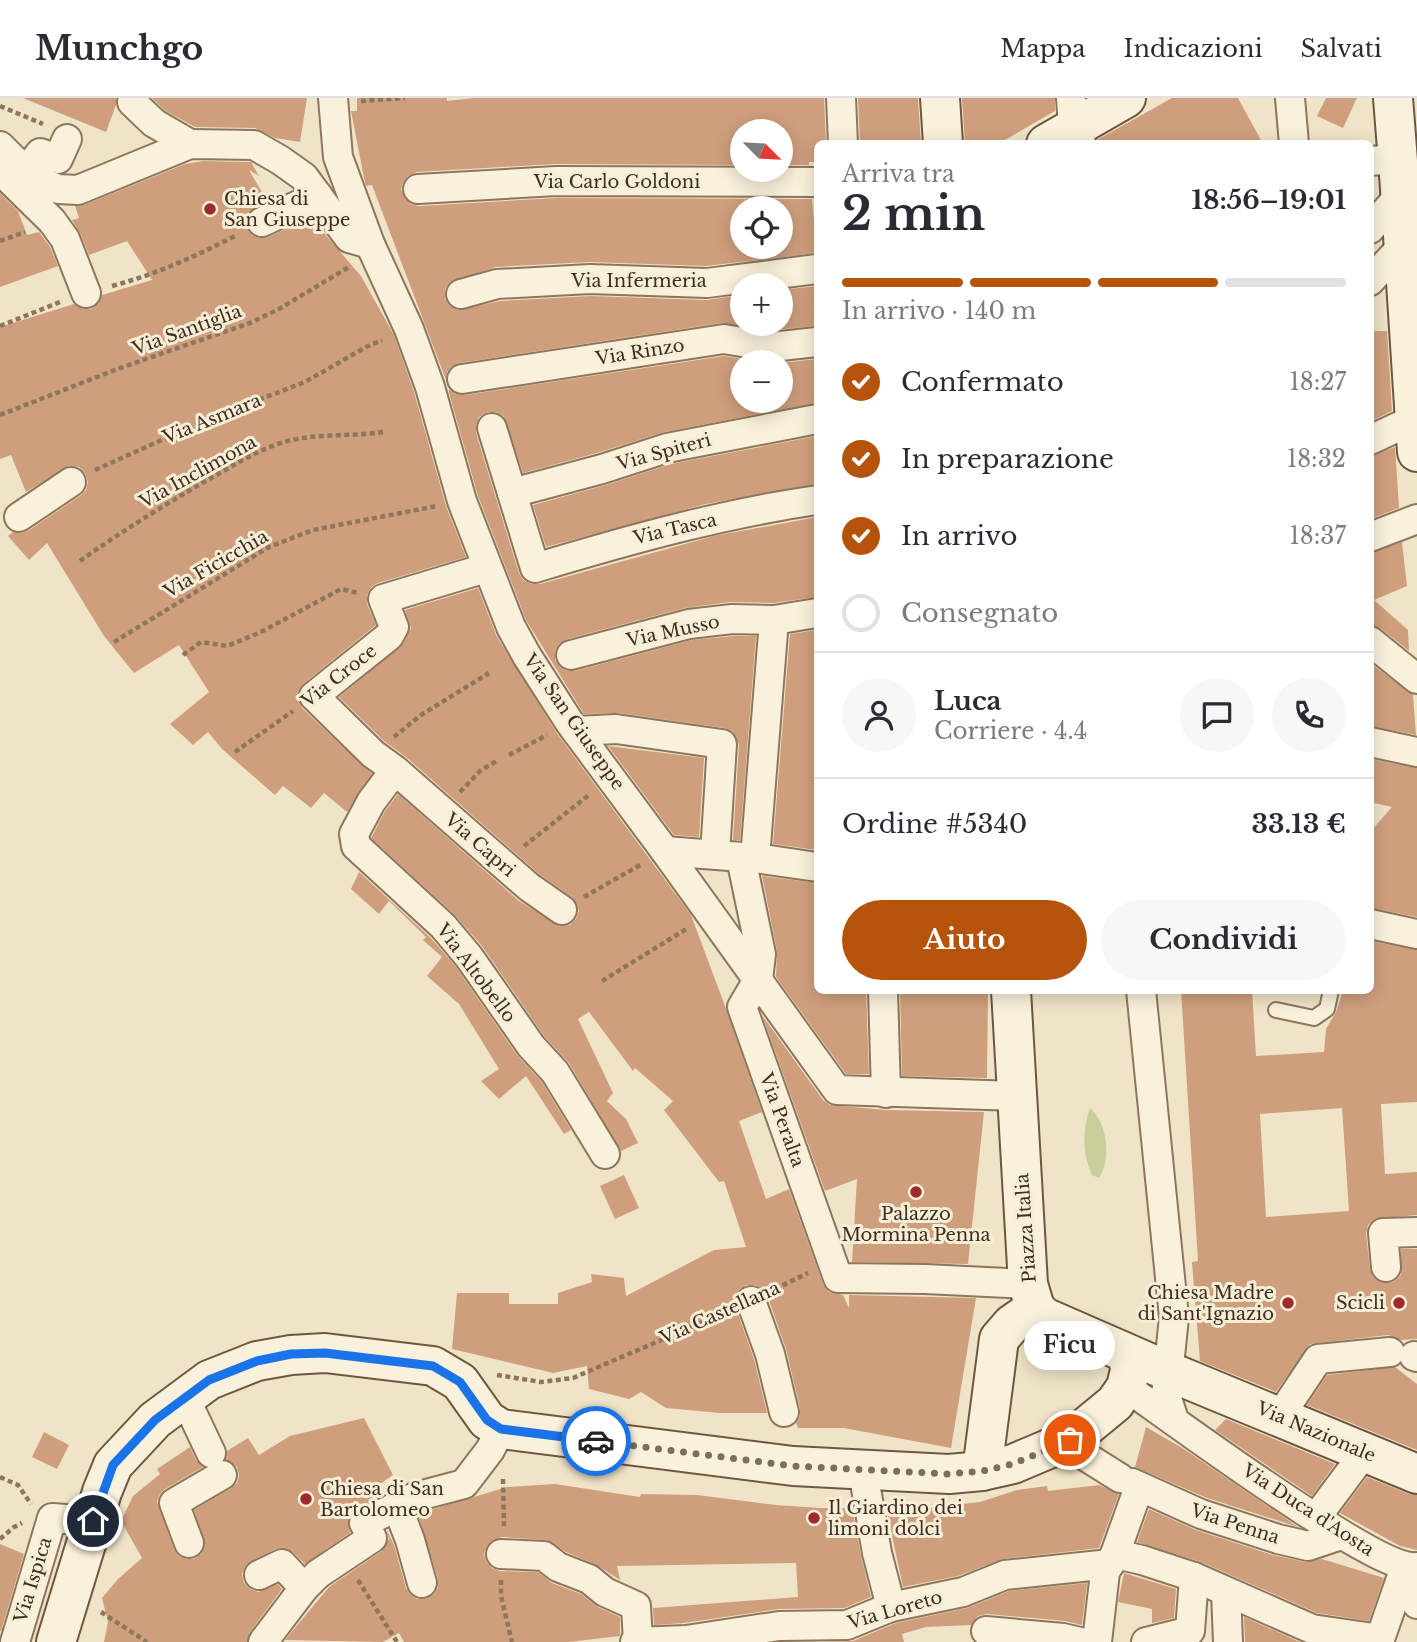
<!DOCTYPE html>
<html lang="it">
<meta charset="utf-8">
<style>
:root{--surface:#fff;--page:#f7f7f7;--text:#2b2b33;--muted:#7c7c81;--line:#e1e1e2;--accent:#b45309}
body{margin:0;font-family:"Libre Baskerville",serif;background:var(--page);color:var(--text);height:100vh;display:flex;flex-direction:column;font-size:26px;white-space:nowrap}
*{box-sizing:border-box;margin:0}
p{font-size:23px;color:var(--muted)}
.icon{flex:none;width:38px;height:38px;fill:none;stroke:currentColor;stroke-width:2;stroke-linecap:round;stroke-linejoin:round}
.map{position:relative;flex:1;overflow:hidden}
.panel{position:absolute;left:814px;top:42px;width:560px;height:854px;display:flex;flex-direction:column;background:var(--surface);border-radius:10px;box-shadow:0 4px 18px #0003}
.panel>*{flex:none}
.needle{width:46px;rotate:114deg}
.controls{position:absolute;left:730px;top:21px;display:grid;gap:14px}
.controls a{display:grid;place-items:center;width:63px;height:63px;border-radius:50%;background:var(--surface);box-shadow:0 4px 18px #0003;font-size:35px}
.pin{position:absolute;display:grid;place-items:center;width:60px;height:60px;color:#fff;margin:-30px;border:4px solid #fff;border-radius:50%;box-shadow:0 2px 7px #0007}
.courier{position:absolute;display:grid;place-items:center;width:70px;height:70px;margin:-35px;border:5px solid #1a73e8;border-radius:50%;background:#fff;color:#222;box-shadow:0 2px 9px #0007}
.bubble{position:absolute;height:49px;border-radius:24px;background:var(--surface);box-shadow:0 4px 18px #0003;font-size:23px;font-weight:700;line-height:49px;text-align:center}
.overview em{font-style:normal;font-weight:700}
.overview div{display:flex;flex-direction:column-reverse}
.overview{display:flex;align-items:center;justify-content:space-between;height:119px;padding:0 28px}
h1{font-size:46px;font-weight:700;line-height:52px}
.bar{display:grid;grid-template-columns:repeat(4,1fr);gap:10px 7px;align-content:center;height:84px;padding:0 28px}
.bar i{height:9px;border-radius:5px;background:var(--line)}
.bar .on{background:var(--accent)}
.bar p{grid-column:span 4}
.line{display:flex;align-items:center;gap:18px;padding:0 28px;border-top:2px solid var(--line)}
.line div{flex:1}
.round{display:grid;place-items:center;flex:none;width:74px;height:74px;border-radius:37px;background:var(--page)}
ol{padding:0 28px;list-style:none}
li{display:flex;align-items:center;gap:21px;height:77px}
li p{margin-inline-start:auto}
li .icon{padding:7px;border-radius:50%;background:var(--accent);color:#fff;stroke-width:4}
li:last-child{color:var(--muted)}
li i{width:38px;height:38px;border:4px solid var(--line);border-radius:50%}
.cta{display:flex;gap:14px;margin-top:auto;padding:14px 28px}
.cta a{flex:1;height:80px;border-radius:42px;background:var(--accent);color:#fff;font-size:28px;font-weight:700;line-height:80px;text-align:center}
.cta a+a{background:var(--page);color:var(--text)}
header{display:flex;align-items:center;gap:42px;box-sizing:border-box;height:98px;padding:0 35px;background:var(--surface);border-bottom:2px solid var(--line)}
header strong{font-size:33px}
nav{display:flex;gap:38px;margin-inline-start:auto;font-size:24px}
.map>svg:first-child{display:block}
.green{fill:#c9cf9b}
.building{fill:#cf9f7d;fill-rule:evenodd}
.lines{fill:none;stroke-linecap:round;stroke-linejoin:round}
.lane-casing{stroke:#8d765c;stroke-width:18}
.street-casing{stroke:#8d765c;stroke-width:32}
.secondary-casing{stroke:#6f573f;stroke-width:42}
.path{stroke:#8d765c;stroke-width:4.5;stroke-dasharray:5 3.5;stroke-linecap:butt}
.lane{stroke:#faf1dc;stroke-width:14}
.street{stroke:#faf1dc;stroke-width:28}
.secondary{stroke:#faf1dc;stroke-width:38}
.done{stroke:#7c6e5b;stroke-width:7;stroke-dasharray:0 12.6}
.route{stroke:#1a73e8;stroke-width:9}
.poi-dot{fill:#9e2a2b;stroke:#f7eed8;stroke-width:2.5}
.labels{text-anchor:middle;dominant-baseline:central;stroke-width:6;stroke-linejoin:round;paint-order:stroke}
.street-label{font-size:18px;fill:#3d2e20;stroke:#f7eed8}
.poi-label{font-size:18px;fill:#3d2e20;stroke:#f7eed8;text-anchor:start}
</style>
<header>
<strong>Munchgo</strong>
<nav><a>Mappa</a><a>Indicazioni</a><a>Salvati</a></nav>
</header>
<div class="map">
<svg width="1417" height="1544" viewBox="0 0 1417 1544">
<rect width="100%" height="100%" fill="#f0e4c8"/>
<path class="green" d="M1090,1010C1107,1025 1112,1060 1099,1080L1092,1077C1082,1054 1082,1034 1090,1010Z"/>
<g class="building">
<path d="M23,0H116V7L106,34Z"/>
<path d="M152,0H307L300,44L275,40L255,30L195,29L164,12Z"/>
<path d="M357,0H447V3L474,0H824L826,46H817V64H809V67H780V33H742V67L555,66L417,74L408,78L403,84L401,91L405,101L411,106L419,108L556,100L812,101L817,155L706,168L590,164L496,169L450,184L445,191V200L449,207L458,212L500,203L590,198L707,202L742,197V226H780V192L817,188V228L772,232L721,225L459,265L451,269L447,274L446,282L372,87L366,88L364,80L351,13H357ZM742,110H780V149H742Z"/>
<path d="M858,0H918L921,46H860Z"/>
<path d="M962,0H1055V13L998,46H965Z"/>
<path d="M1172,0H1238L1263,46H1097V42Z"/>
<path d="M1326,0H1357L1343,30L1317,18Z"/>
<path d="M203,63L251,64L259,78L249,72L267,103L248,115L245,123L247,130L252,137L260,140L268,139L311,120L361,178L394,237L414,294L446,408L466,459L378,485L371,489L367,497V506L376,527L304,585L299,592L298,601L302,610L372,676L347,714L324,695L311,710L283,688L275,697L222,651L208,634L193,647L170,626L209,594L179,547L134,575L104,538L47,445L29,462L8,438L13,434L21,435L28,433L80,398L86,392L88,384L85,375L79,369L69,368L26,394L11,357L0,361V229L74,206L83,211H91L98,206L102,197L152,182L127,143L89,157L80,135L72,122L79,120L75,108L84,107L185,66Z"/>
<path d="M0,95L18,113L27,137L39,134L50,149L58,168L0,189Z"/>
<path d="M1370,233H1387L1392,313L1370,324Z"/>
<path d="M724,258L762,264H742V303H780V265L817,261V305L664,334L597,355L523,375L504,318L496,314H488L479,319L476,327V335L519,475L523,482L531,486H540L714,438L817,419V499L773,505L730,504L685,510L567,541L559,546L555,553V562L560,569L566,573H575L692,542L733,538H756L740,742H733L739,647L737,640L732,633L724,630L618,615L584,616L526,522L478,398L449,295V291L455,296L465,297Z"/>
<path d="M817,338V386L706,406L546,449L533,407L606,387L671,366Z"/>
<path d="M1395,349L1399,410L1370,421V358Z"/>
<path d="M1402,444L1407,488L1374,502L1408,532L1409,553L1380,530L1370,527V455Z"/>
<path d="M478,490L496,537L556,634L691,817L725,908L762,1014L739,1023L766,1101L789,1091L823,1186L829,1194L843,1197L849,1210V1197L976,1200L951,1350L844,1330H798L796,1325L800,1318V1310L786,1251L767,1197L762,1191L755,1187H746L739,1192L735,1199V1208L754,1261L767,1315H720L666,1310L641,1294L629,1301L589,1291L587,1268L553,1275L452,1251L457,1195H509V1206H558V1195L592,1184L591,1176L624,1180L626,1198L714,1152L746,1149L724,1083L719,1084L664,1012L673,1003L635,970L633,973L589,914L578,921L613,995L607,1003L626,1021L638,1045L621,1053L569,965L544,938L482,848L454,816L371,740L385,713L398,696L519,803L560,828L570,827L576,821L579,813L577,806L572,799L539,776L406,659L384,643L339,599L403,546L411,530L405,512Z"/>
<path d="M817,532V752L773,746L790,536Z"/>
<path d="M1370,565L1413,597L1416,637L1370,628Z"/>
<path d="M608,648L704,660L699,739L674,737Z"/>
<path d="M1370,661L1417,670V819L1370,810V734L1392,709L1370,704Z"/>
<path d="M359,774L431,840L456,869L517,957L542,984L571,1032L564,1036L526,978L499,1001L481,983L499,971L459,906L427,878L442,859L423,842L426,839L389,803L379,816L351,791Z"/>
<path d="M762,778L817,785V892H866L869,976H846L776,879L777,853Z"/>
<path d="M1370,843L1417,852V1004L1381,1006L1385,1076L1417,1074V1117L1375,1121L1368,1127L1366,1136L1370,1171L1373,1179L1380,1184L1388,1185L1395,1183L1401,1177V1151H1417V1241L1401,1242L1388,1237L1310,1246L1276,1294L1200,1263L1192,1164L1198,1163L1181,892H1252L1256,958L1324,954L1326,931L1336,914L1343,892H1370ZM1342,1010L1349,1113L1266,1119L1260,1016Z"/>
<path d="M900,892H988L987,980L902,978Z"/>
<path d="M762,917L823,1002L830,1007L886,1012L984,1014L968,1166L852,1164L857,1081L825,1093Z"/>
<path d="M624,1077L639,1110L615,1121L600,1088Z"/>
<path d="M1395,1269L1417,1286V1352L1307,1307L1327,1277Z"/>
<path d="M364,1320L393,1377L380,1386L384,1396L356,1411L350,1417L348,1424L350,1435L305,1466L294,1455L284,1450L275,1451L246,1467L242,1476L244,1485L250,1491L258,1494L278,1486L282,1491L250,1534L247,1544H104L108,1524L102,1500L118,1481L142,1460L121,1423L133,1398L160,1376L157,1371L190,1349L196,1362L203,1369L165,1391L160,1396L157,1404L174,1451L179,1458L187,1461H194L201,1456L205,1447L194,1412L230,1391L237,1385L239,1378L237,1369L226,1361L227,1353L248,1340L259,1357L290,1338Z"/>
<path d="M1226,1321L1335,1366L1312,1398L1215,1332Z"/>
<path d="M1146,1329L1184,1351L1298,1429L1207,1400L1135,1369Z"/>
<path d="M44,1334L69,1347L57,1371L32,1359Z"/>
<path d="M1367,1379L1409,1396L1417,1397V1452L1400,1448L1340,1415Z"/>
<path d="M555,1386L640,1399L641,1396L697,1397L776,1407L820,1410H852L861,1458L871,1499L844,1510L779,1511L684,1525L654,1527L653,1510L798,1499L796,1465L617,1468L620,1482L595,1466L566,1454L546,1442L502,1439L493,1442L487,1448L484,1456L486,1463L492,1470L500,1473L538,1474L552,1485L581,1496L598,1509L620,1519V1538L569,1544H404L399,1535L383,1544L285,1542L329,1489L382,1453L389,1441L387,1432L394,1447L406,1490L410,1496L417,1501H426L434,1496L438,1490V1481L418,1416L507,1389Z"/>
<path d="M1099,1387L1119,1396L1099,1450L1003,1461L958,1478L903,1489L887,1414L980,1404L1017,1392L1047,1388L1048,1393Z"/>
<path d="M1149,1411L1196,1432L1273,1457L1305,1464L1322,1461L1384,1480L1369,1523L1317,1515L1201,1464L1137,1444Z"/>
<path d="M0,1446L24,1456L1,1533H0Z"/>
<path d="M1124,1475L1176,1491L1174,1520L1152,1525V1511L1118,1504Z"/>
<path d="M1087,1485L1082,1527L1065,1523L987,1516L978,1518L971,1527L926,1529L902,1536L904,1544H822L853,1543L896,1525L967,1510L1009,1493Z"/>
<path d="M1244,1519L1300,1544H1245Z"/>
</g>
<g class="lines">
<g class="lane-casing">
<path id="lane" d="M1276,912L1314,920L1327,911L1331,892"/>
</g>
<g class="street-casing">
<g id="street">
<path d="M333,0L338,59L370,146L409,231L430,289L462,403L511,529L527,558L570,625L665,753L837,992L1017,998"/>
<path d="M841,0L843,46"/>
<path d="M1071,0L1073,30L1081,44"/>
<path d="M1290,0L1294,46"/>
<path d="M132,4L154,25L190,46"/>
<path d="M0,48L26,74L42,84L58,91L78,92L190,46L254,47L280,62L304,79L349,140L370,146"/>
<path d="M1370,63L1398,61"/>
<path d="M0,72L52,123L65,141L86,195"/>
<path d="M26,74L40,55L58,61L67,41"/>
<path d="M418,91L556,83L817,84"/>
<path d="M262,124L318,98"/>
<path d="M1370,131L1400,97"/>
<path d="M1370,183L1411,139"/>
<path d="M461,196L497,186L590,181L707,185L817,171"/>
<path d="M462,281L724,241L771,249L817,244"/>
<path d="M492,330L535,470C628,442 721,416 817,402"/>
<path d="M1370,342L1415,321"/>
<path d="M512,395L602,371L667,350L817,321"/>
<path d="M19,419L71,384"/>
<path d="M1370,439L1417,421"/>
<path d="M486,470L383,501L394,529L389,538L314,598L373,656L395,672L529,789L562,812"/>
<path d="M1370,543L1417,581"/>
<path d="M571,557L689,526L732,521L774,522L817,515"/>
<path d="M576,633L616,631L722,646L715,756"/>
<path d="M1370,644L1417,654"/>
<path d="M395,672L371,704L354,736L356,748L443,828L469,859L531,948L555,974L605,1056"/>
<path d="M665,753L755,760L817,769"/>
<path d="M741,760L761,856L758,882L742,909L838,1180L925,1181L1028,1186"/>
<path d="M755,760L774,522"/>
<path d="M1370,826L1417,836"/>
<path d="M883,892L886,995"/>
<path d="M1141,892L1174,1219L1166,1297L1174,1322"/>
<path d="M1386,1169L1383,1135L1417,1134"/>
<path d="M751,1203L770,1256L784,1314"/>
<path d="M1414,1258L1417,1259"/>
<path d="M1126,1289C1171,1320 1377,1474 1417,1469"/>
<path d="M185,1300L211,1355"/>
<path d="M1280,1318L1318,1261L1390,1254"/>
<path d="M1070,1342L1085,1358L1120,1380"/>
<path d="M863,1373L877,1455L891,1509"/>
<path d="M1132,1385L1201,1416L1278,1441L1308,1448L1341,1437"/>
<path d="M397,1408L410,1442L422,1485"/>
<path d="M1324,1409L1365,1354"/>
<path d="M189,1445L174,1405L222,1377"/>
<path d="M501,1456L544,1458L558,1469L589,1481L605,1494L636,1508L638,1544"/>
<path d="M1115,1456L1142,1462L1194,1479L1312,1531L1380,1541"/>
<path d="M1405,1469L1417,1506"/>
<path d="M259,1477L282,1466L304,1490"/>
<path d="M1226,1494L1228,1544"/>
<path d="M986,1533L1063,1540L1080,1544"/>
<path d="M15,1544L52,1420L93,1423"/>
<path d="M263,1544L304,1490L318,1476L372,1440L364,1425L415,1399L464,1386L490,1352L501,1331"/>
<path d="M635,1544L686,1542L779,1528L847,1527L891,1509L963,1494L1005,1477L1110,1466"/>
<path d="M1097,1544L1105,1474L1115,1456L1139,1389"/>
<path d="M1146,1544L1190,1533L1194,1479"/>
<path d="M1379,1544L1405,1469"/>
</g>
</g>
<g class="secondary-casing">
<g id="secondary">
<path d="M940,0L943,46"/>
<path d="M1393,0L1399,76L1415,93"/>
<path d="M1046,46L1126,0"/>
<path d="M1399,76L1417,354"/>
<path d="M1011,892L1028,1186L1035,1210L1044,1219L1170,1274L1417,1376"/>
<path d="M982,1373L999,1241L1012,1226L1035,1210"/>
<path d="M56,1544L102,1394L113,1367L155,1322L209,1282L257,1263L291,1257L325,1255L433,1268L460,1284L487,1322L501,1331L793,1368L949,1376L982,1373L1013,1366L1070,1342L1115,1305L1126,1289L1130,1272L1128,1256"/>
</g>
</g>
<g class="path">
<path d="M361,3L405,0"/>
<path d="M0,8L43,26"/>
<path d="M0,143L25,134"/>
<path d="M112,188C157,176 196,158 237,137"/>
<path d="M0,228L60,204"/>
<path d="M0,317L120,270L250,225L279,211L349,169"/>
<path d="M95,372L204,323L305,284L366,249L382,242"/>
<path d="M80,463C122,433 166,406 211,380C240,364 270,344 303,340C330,336 357,338 383,334"/>
<path d="M114,544L269,449L313,432L437,408"/>
<path d="M183,557L201,544L227,548L261,534L341,491L358,495"/>
<path d="M394,639L421,617L489,575"/>
<path d="M235,654L293,613"/>
<path d="M509,657L547,637"/>
<path d="M460,694L481,672L497,663"/>
<path d="M524,748L589,697"/>
<path d="M584,799L640,767"/>
<path d="M602,883L688,830"/>
<path d="M775,1191L808,1175"/>
<path d="M497,1277L541,1284L573,1280L726,1214"/>
<path d="M0,1379L18,1387L31,1406"/>
<path d="M503,1381L504,1428"/>
<path d="M0,1441L14,1429L22,1425"/>
<path d="M358,1482L397,1544"/>
<path d="M501,1482V1498L512,1544"/>
<path d="M101,1514L147,1544"/>
</g>
<use href="#lane" class="lane"/>
<use href="#street" class="street"/>
<use href="#secondary" class="secondary"/>
</g>
<g class="lines">
<path class="done" d="M596,1343L793,1368L949,1376L982,1373L1013,1366L1070,1342"/>
<path class="route" d="M93,1423L113,1367L155,1322L209,1282L257,1263L291,1256L325,1255L433,1268L460,1284L487,1322L501,1331L596,1343"/>
</g>
<g class="poi-dot">
<circle cx="210" cy="111" r="7"/>
<circle cx="916" cy="1094" r="7"/>
<circle cx="1288" cy="1205" r="7"/>
<circle cx="1399" cy="1205" r="7"/>
<circle cx="306" cy="1401" r="7"/>
<circle cx="814" cy="1420" r="7"/>
</g>
<g class="labels">
<g class="street-label">
<text x="617" y="84">Via Carlo Goldoni</text>
<text x="639" y="183">Via Infermeria</text>
<text transform="translate(187 232) rotate(-20)">Via Santiglia</text>
<text transform="translate(640 254) rotate(-9)">Via Rinzo</text>
<text transform="translate(212 321) rotate(-22)">Via Asmara</text>
<text transform="translate(664 354) rotate(-15)">Via Spiteri</text>
<text transform="translate(198 374) rotate(-29)">Via Inclimona</text>
<text transform="translate(675 431) rotate(-13)">Via Tasca</text>
<text transform="translate(216 466) rotate(-30)">Via Ficicchia</text>
<text transform="translate(673 533) rotate(-12)">Via Musso</text>
<text transform="translate(339 578) rotate(-38)">Via Croce</text>
<text transform="translate(574 624) rotate(55)">Via San Giuseppe</text>
<text transform="translate(480 747) rotate(41)">Via Capri</text>
<text transform="translate(476 875) rotate(53)">Via Altobello</text>
<text transform="translate(782 1022) rotate(70)">Via Peralta</text>
<text transform="translate(1026 1130) rotate(-94)">Piazza Italia</text>
<text transform="translate(720 1215) rotate(-24)">Via Castellana</text>
<text transform="translate(1316 1334) rotate(23)">Via Nazionale</text>
<text transform="translate(1308 1412) rotate(33)">Via Duca d'Aosta</text>
<text transform="translate(1235 1426) rotate(18)">Via Penna</text>
<text transform="translate(33 1482) rotate(-73)">Via Ispica</text>
<text transform="translate(895 1512) rotate(-16)">Via Loreto</text>
</g>
<g class="poi-label">
<text x="224" y="101">Chiesa di<tspan x="224" dy="21">San Giuseppe</tspan></text>
<text x="916" y="1116" text-anchor="middle">Palazzo<tspan x="916" dy="21">Mormina Penna</tspan></text>
<text x="1274" y="1195" text-anchor="end">Chiesa Madre<tspan x="1274" dy="21">di Sant'Ignazio</tspan></text>
<text x="1385" y="1205" text-anchor="end">Scicli</text>
<text x="320" y="1391">Chiesa di San<tspan x="320" dy="21">Bartolomeo</tspan></text>
<text x="828" y="1410">Il Giardino dei<tspan x="828" dy="21">limoni dolci</tspan></text>
</g>
</g>
</svg>
<div class="controls">
<a><svg class="needle" viewBox="-14 -14 28 28"><path d="M0-13l5 13h-10z" fill="#e53935"/><path d="M0 13l5-13h-10z" fill="#7c7c81"/></svg></a>
<a><svg class="icon" aria-label="locate" viewBox="0 0 24 24"><circle cx="12" cy="12" r="6"/><path d="M12 2v4M12 18v4M2 12h4M18 12h4"/></svg></a>
<a>+</a>
<a>−</a>
</div>
<div class="pin" style="left:1070px;top:1342px;background:#ea580c"><svg class="icon" aria-label="bag" viewBox="0 0 24 24"><path d="M5 8h14l-1 12H6zM9 8a3 3 0 0 1 6 0"/></svg></div>
<div class="pin" style="left:93px;top:1423px;background:#1f2937"><svg class="icon" aria-label="home" viewBox="0 0 24 24"><path d="M3 11l9-7 9 7M6 9v11h12V9"/></svg></div>
<div class="courier" style="left:596px;top:1343px"><svg class="icon" aria-label="car" viewBox="0 0 24 24"><path d="M5 17H2v-5l4-1 3-4h7l3 4 3 1v5h-3M9 17h6M6 11h13"/><circle cx="7" cy="17" r="2"/><circle cx="17" cy="17" r="2"/></svg></div>
<div class="bubble" style="left:1024px;top:1223px;width:91px">Ficu</div>
<section class="panel">
<div class="overview"><div><h1>2 min</h1><p>Arriva tra</p></div><em>18:56–19:01</em></div>
<div class="bar"><i class="on"></i><i class="on"></i><i class="on"></i><i></i><p>In arrivo · 140 m</p></div>
<ol>
<li><svg class="icon" aria-label="check" viewBox="0 0 24 24"><path d="M5 12l5 5 9-10"/></svg>Confermato<p>18:27</p></li>
<li><svg class="icon" aria-label="check" viewBox="0 0 24 24"><path d="M5 12l5 5 9-10"/></svg>In preparazione<p>18:32</p></li>
<li><svg class="icon" aria-label="check" viewBox="0 0 24 24"><path d="M5 12l5 5 9-10"/></svg>In arrivo<p>18:37</p></li>
<li><i></i>Consegnato</li>
</ol>
<div class="line" style="height:126px"><a class="round"><svg class="icon" aria-label="person" viewBox="0 0 24 24"><circle cx="12" cy="8" r="4"/><path d="M4 21q1-7 8-7t8 7"/></svg></a><div><b>Luca</b><p>Corriere · 4.4</p></div><a class="round"><svg class="icon" aria-label="chat" viewBox="0 0 24 24"><path d="M4 5h16v11H9l-5 4z"/></svg></a><a class="round"><svg class="icon" aria-label="phone" viewBox="0 0 24 24"><path d="M5 4h4l2 5-3 2q2 4 5 5l2-3 5 2v4C11 20 4 13 5 4z"/></svg></a></div>
<div class="line" style="height:91px"><div>Ordine #5340</div><b>33.13 €</b></div>
<div class="cta"><a>Aiuto</a><a>Condividi</a></div>
</section>
</div>
